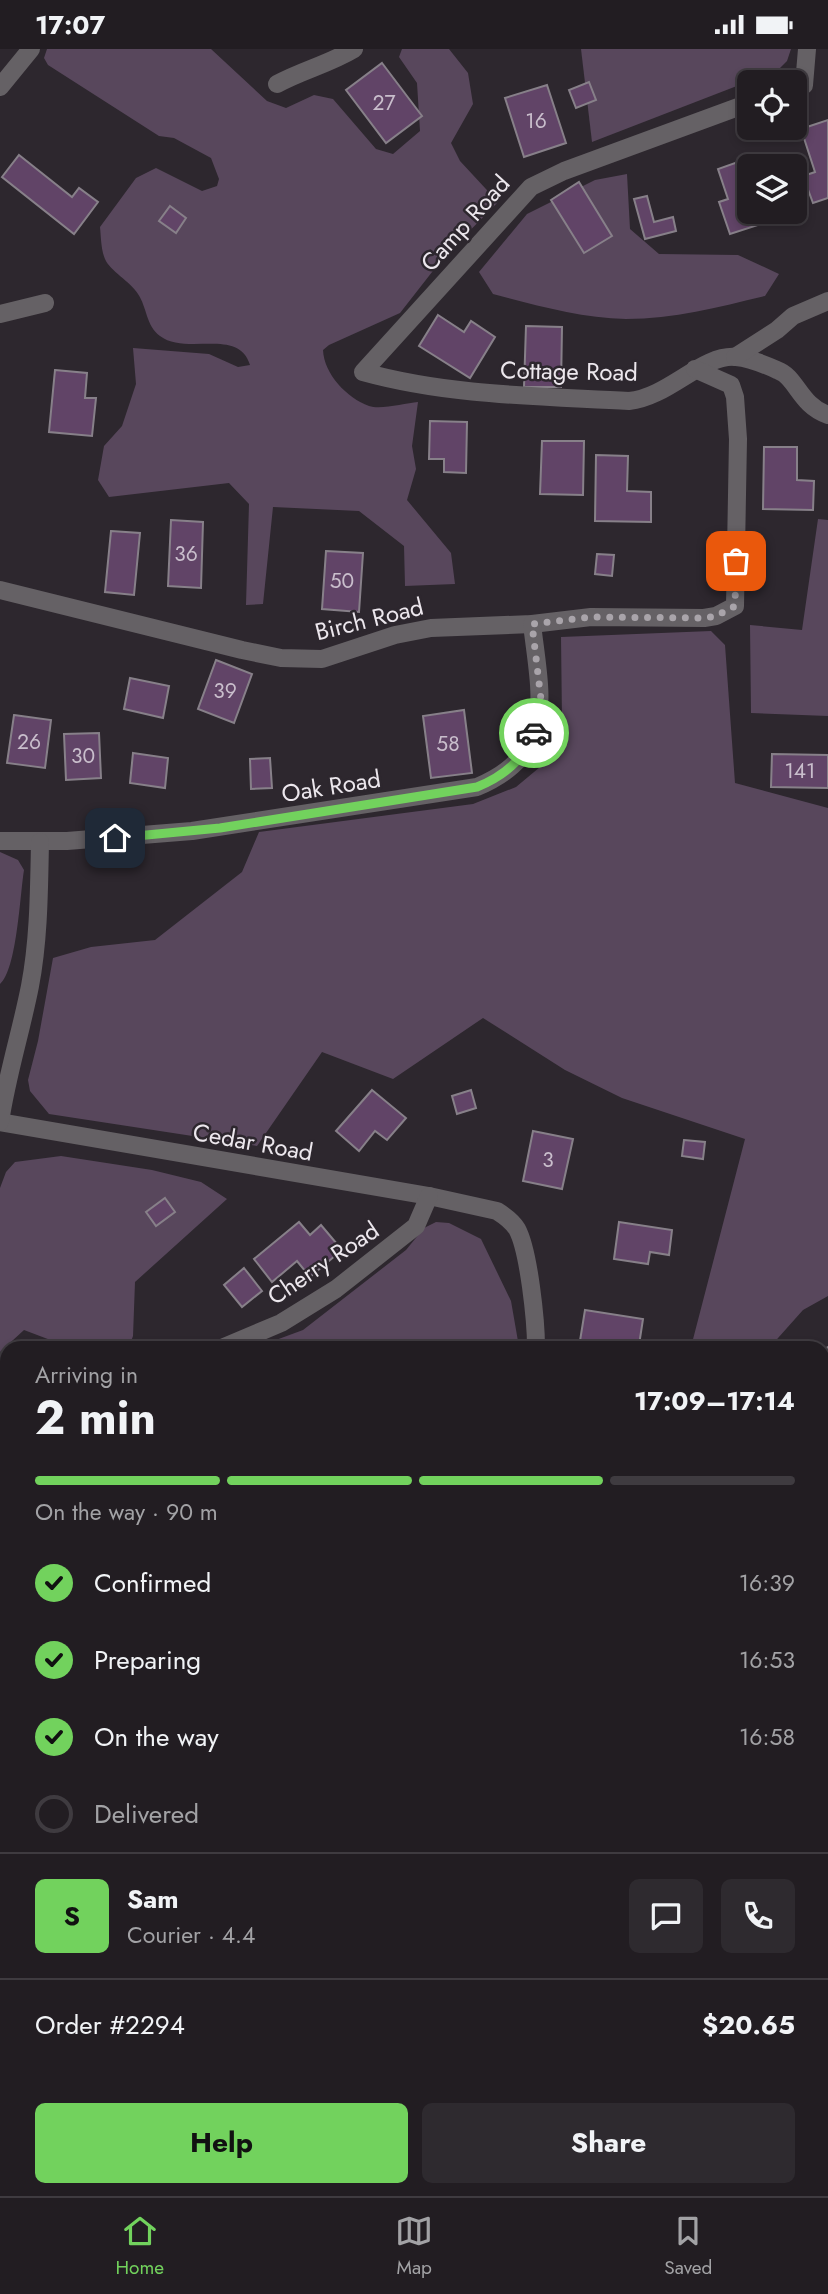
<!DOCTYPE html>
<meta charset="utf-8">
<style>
:root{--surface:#221d22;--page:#2e2a2f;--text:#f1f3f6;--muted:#a2a2a5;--line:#3f3b40;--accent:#72d25d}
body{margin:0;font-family:Jost,sans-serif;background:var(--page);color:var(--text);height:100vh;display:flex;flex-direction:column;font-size:26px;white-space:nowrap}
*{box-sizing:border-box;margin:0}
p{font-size:23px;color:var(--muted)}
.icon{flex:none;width:38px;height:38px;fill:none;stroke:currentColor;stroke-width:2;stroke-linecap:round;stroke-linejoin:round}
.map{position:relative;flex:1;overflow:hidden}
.sheet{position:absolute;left:0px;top:1292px;width:830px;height:856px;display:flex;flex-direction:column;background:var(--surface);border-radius:21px 21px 0 0;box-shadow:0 4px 10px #0003,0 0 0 2px var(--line)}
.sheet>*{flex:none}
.tools{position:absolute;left:737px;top:21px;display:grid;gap:14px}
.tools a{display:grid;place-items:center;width:70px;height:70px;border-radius:10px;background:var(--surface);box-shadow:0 4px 10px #0003,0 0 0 2px var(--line);font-size:35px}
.pin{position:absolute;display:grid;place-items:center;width:60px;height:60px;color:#fff;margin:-30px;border-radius:14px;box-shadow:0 4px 10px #0006}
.courier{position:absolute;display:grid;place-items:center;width:70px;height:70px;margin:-35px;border:5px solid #72d25d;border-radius:50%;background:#fff;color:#222;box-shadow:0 2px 9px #0007}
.head em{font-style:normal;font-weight:700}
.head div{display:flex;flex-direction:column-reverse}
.head{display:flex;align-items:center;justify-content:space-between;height:119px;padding:0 35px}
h1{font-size:46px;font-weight:700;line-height:52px}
.bar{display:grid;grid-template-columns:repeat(4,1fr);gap:10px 7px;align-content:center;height:84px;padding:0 35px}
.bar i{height:9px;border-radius:5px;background:var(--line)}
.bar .on{background:var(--accent)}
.bar p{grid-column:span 4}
.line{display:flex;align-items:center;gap:18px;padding:0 35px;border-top:2px solid var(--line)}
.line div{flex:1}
.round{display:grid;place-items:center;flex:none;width:74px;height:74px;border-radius:10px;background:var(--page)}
ol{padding:0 35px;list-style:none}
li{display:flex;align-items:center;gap:21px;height:77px}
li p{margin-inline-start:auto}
li .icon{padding:7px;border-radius:50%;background:var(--accent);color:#111;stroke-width:4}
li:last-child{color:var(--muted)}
li i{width:38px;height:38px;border:4px solid var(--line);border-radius:50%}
.cta{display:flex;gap:14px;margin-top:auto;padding:14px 35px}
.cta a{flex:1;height:80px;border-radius:10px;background:var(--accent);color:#111;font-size:28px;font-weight:700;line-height:80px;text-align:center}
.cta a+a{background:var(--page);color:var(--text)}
.status{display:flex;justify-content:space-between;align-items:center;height:49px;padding:0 35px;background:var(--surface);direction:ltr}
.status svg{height:19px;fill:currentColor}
.dock{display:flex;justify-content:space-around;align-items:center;height:98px;border-top:2px solid var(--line);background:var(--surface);font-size:19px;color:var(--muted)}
.dock a{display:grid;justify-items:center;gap:4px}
.dock .on{color:var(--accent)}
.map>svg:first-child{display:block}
.green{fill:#58475c}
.building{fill:#614467;stroke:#878089;stroke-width:2}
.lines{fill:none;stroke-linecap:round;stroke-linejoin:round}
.minor{stroke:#656165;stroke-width:18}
.done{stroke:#a9a4aa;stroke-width:7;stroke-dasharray:0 12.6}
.route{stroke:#72d25d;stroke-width:9}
.labels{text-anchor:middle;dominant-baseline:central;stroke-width:5;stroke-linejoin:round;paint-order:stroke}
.number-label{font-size:21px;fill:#c9becc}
.street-label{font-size:24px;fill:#ece7ed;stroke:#2d272e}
</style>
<div class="status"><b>17:07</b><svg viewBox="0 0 49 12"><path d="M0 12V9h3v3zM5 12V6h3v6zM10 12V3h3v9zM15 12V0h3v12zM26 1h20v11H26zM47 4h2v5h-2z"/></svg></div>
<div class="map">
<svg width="828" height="2147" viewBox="0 0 828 2147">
<rect width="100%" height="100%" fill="#2d272e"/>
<g class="green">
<path d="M47,0H211L267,52L286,59L314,46L333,50L376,100L393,105L420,82L417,34L399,8L402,0H449L468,24L473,55L451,94L460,112L498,153L443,209L400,264L329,296L323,301C324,325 347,349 369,357C381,361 405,354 418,353L412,397L416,420L407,451L451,504L455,535L405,537L404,497L359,462L273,458L263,555L246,556L249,455L229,434L109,448L98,431L104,397L122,377L136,335L133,299L209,305L238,318L250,316C239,278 186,307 160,287C146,277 147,258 138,245C130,232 110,222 105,210C101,201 101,188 100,178L136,129L156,119L202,142L217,137L219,130L211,109L174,89L159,87L48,16L44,9Z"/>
<path d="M581,0H791L787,12L778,21L592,93Z"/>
<path d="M627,125L630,180L659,205L738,206L779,225L765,247C719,258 674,270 626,270C581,269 536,256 493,245L479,223L527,165L595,131Z"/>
<path d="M818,470L828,471V667L751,664L750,576L802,581Z"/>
<path d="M711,582L725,596L735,734L828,759V1247L803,1261L770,1298H691L745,1090L622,1049L565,1021L483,969L393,1030L322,1003L257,1097L49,1065L30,1042L28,1031L38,992L53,909L91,898L155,891L242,823L259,783L473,755L516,738L540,718L562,672L561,588Z"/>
<path d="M0,803L18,811L24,821C20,845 17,921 0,935Z"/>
<path d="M61,1107L152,1121L201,1133L227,1150L135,1233L133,1287L129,1298H56L53,1292L24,1281L0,1303V1139L6,1123L15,1113Z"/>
<path d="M436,1173L449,1174L481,1190L511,1252L519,1298H257L303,1281L406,1201L424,1179Z"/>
<path d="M7,1428V1501L0,1487V1430Z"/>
<path d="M823,1603L828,1605V1824L823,1826Z"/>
<path d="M7,1877V1944L0,1934V1882Z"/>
<path d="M0,2011L6,2014L7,2135L0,2140Z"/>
<path d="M78,2140H201L192,2147H69Z"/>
</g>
<g class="building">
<path d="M382,14L422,67L386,94L346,41Z"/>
<path d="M589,33L596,51L576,59L569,41Z"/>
<path d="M547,36L566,94L524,108L505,49Z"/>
<path d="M828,71V149L813,154L803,127L815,123L801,80Z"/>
<path d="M19,106L72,148L79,139L98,153L74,185L2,128Z"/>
<path d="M752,108L755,117H749V163H771L773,171L730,185L719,153L728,150L718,120Z"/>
<path d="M579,133L612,187L584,204L551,151Z"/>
<path d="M647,147L654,173L673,168L676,182L645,190L634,150Z"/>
<path d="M170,157L186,169L176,184L159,172Z"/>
<path d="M438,266L464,283L471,272L495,288L470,329L419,297Z"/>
<path d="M526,277L562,278L561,338H524Z"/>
<path d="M55,321L87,324L85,349H96L92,387L49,383Z"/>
<path d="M430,372L467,373L466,424L444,423V410H429Z"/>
<path d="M542,392H584L583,446L540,445Z"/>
<path d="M764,398H797V431L814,432L813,461L763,460Z"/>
<path d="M596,406L628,407L627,442L651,443V473L595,472Z"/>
<path d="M171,471L203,473L201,539L168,537Z"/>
<path d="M111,482L140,484L134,546L105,543Z"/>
<path d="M326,502L363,504L359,563L322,560Z"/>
<path d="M597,505L614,506L612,527L595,525Z"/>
<path d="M216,611L252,625L234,674L198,660Z"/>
<path d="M130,629L169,637L163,669L124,660Z"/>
<path d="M464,661L472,724L431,729L423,667Z"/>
<path d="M14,666L51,671L45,719L7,714Z"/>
<path d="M99,684L101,729L66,731L64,685Z"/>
<path d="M133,704L168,709L165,739L130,734Z"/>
<path d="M772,705L828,706V739L771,738Z"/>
<path d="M270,709L272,739L251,740L250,710Z"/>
<path d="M372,1041L406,1069L387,1091L375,1082L359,1102L336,1082Z"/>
<path d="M471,1041L476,1059L457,1065L452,1047Z"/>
<path d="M533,1082L573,1090L562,1140L523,1132Z"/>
<path d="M684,1091L705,1093L703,1110L682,1107Z"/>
<path d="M165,1149L175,1163L156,1177L146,1163Z"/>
<path d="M299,1173L310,1186L321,1176L342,1201L310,1228L297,1212L272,1233L254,1210Z"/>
<path d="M619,1173L672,1181L669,1206L650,1203L648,1215L614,1210Z"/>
<path d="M244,1219L262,1242L242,1258L224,1236Z"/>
<path d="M585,1261L643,1270L639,1296L626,1294V1298H579Z"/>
<path d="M828,1298V1331L822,1318V1301Z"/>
<path d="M0,1339L7,1345V1363L0,1372Z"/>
<path d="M822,1489L828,1492V1535L822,1531Z"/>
<path d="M7,1662V1713L0,1697V1666Z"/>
<path d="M828,1885V1931L822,1933V1887Z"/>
<path d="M0,1963L2,1966L7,1963V1993L3,1987L0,1989Z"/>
<path d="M828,2110V2147H813L809,2140H822V2113Z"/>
</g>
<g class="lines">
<g class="minor">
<path d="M277,35C303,21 329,15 354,0"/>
<path d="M0,38L31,0"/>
<path d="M794,39L804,36L807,0"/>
<path d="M749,54L564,122L531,138L363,323C450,347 540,347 629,352C669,348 702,305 736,308C749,309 766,316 777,321C797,328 799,356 828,366"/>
<path d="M0,265L45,254"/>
<path d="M735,308L777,281L793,267L828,252"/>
<path d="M0,541L242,601L281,609L322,610L395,586L431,579L532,575L591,568L704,569L716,567L735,557L738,390L735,348L731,336L695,320"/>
<path d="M0,792H67L192,782L477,738C558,704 540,645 532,575"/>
<path d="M0,1073L429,1147L497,1162C505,1167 512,1172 517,1180C529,1202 536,1273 536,1298"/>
<path d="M0,1073C7,1026 21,983 30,937C39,890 39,840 40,793"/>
<path d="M224,1298L281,1274L336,1240L416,1177L429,1147"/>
<path d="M0,1413L7,1411"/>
<path d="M0,1634L7,1630"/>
<path d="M0,1864L7,1859"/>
<path d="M822,2037L828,2035"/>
<path d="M33,2147L43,2140"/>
<path d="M572,2147L585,2140"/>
</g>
</g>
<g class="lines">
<path class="done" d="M534,684L542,659L532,575L591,568L704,569L716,567L735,557L736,512"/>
<path class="route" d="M115,789L220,779L477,738C504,727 523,711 534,684"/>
</g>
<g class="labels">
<g class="number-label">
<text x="384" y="54">27</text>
<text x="536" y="72">16</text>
<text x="186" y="505">36</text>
<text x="342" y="532">50</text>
<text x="225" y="642">39</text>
<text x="29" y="693">26</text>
<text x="448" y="695">58</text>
<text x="83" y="707">30</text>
<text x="800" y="722">141</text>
<text x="548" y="1111">3</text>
</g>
<g class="street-label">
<text transform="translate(465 174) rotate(-48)">Camp Road</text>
<text transform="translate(569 322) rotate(1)">Cottage Road</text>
<text transform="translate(369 570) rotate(-14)">Birch Road</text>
<text transform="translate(331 737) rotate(-9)">Oak Road</text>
<text transform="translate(253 1093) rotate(10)">Cedar Road</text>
<text transform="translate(323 1214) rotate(-34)">Cherry Road</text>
</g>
</g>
</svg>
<div class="tools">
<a><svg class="icon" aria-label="locate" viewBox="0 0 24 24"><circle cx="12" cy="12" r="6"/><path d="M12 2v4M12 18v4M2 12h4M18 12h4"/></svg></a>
<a><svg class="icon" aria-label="layers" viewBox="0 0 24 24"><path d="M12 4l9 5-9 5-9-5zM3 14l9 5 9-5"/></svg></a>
</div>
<div class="pin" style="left:736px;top:512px;background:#ea580c"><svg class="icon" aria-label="bag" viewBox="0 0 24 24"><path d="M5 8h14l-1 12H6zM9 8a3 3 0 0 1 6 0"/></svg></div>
<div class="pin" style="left:115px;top:789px;background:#1f2937"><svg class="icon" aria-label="home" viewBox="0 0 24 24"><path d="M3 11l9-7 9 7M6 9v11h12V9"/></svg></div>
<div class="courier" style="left:534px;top:684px"><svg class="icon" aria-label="car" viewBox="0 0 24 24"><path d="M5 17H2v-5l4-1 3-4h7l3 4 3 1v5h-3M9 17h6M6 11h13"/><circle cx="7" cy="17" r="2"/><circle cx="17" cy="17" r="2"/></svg></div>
<section class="sheet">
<div class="head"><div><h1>2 min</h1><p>Arriving in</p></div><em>17:09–17:14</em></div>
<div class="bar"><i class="on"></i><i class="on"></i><i class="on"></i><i></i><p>On the way · 90 m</p></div>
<ol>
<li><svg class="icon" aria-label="check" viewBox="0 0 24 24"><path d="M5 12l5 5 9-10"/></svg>Confirmed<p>16:39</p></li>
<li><svg class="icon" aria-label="check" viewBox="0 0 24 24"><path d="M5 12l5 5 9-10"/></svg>Preparing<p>16:53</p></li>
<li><svg class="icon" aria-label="check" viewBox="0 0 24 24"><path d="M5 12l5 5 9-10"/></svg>On the way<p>16:58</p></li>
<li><i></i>Delivered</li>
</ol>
<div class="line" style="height:126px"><b class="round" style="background:var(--accent);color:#111">S</b><div><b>Sam</b><p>Courier · 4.4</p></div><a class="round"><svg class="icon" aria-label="chat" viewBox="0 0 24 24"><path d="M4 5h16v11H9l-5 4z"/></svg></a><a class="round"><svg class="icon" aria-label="phone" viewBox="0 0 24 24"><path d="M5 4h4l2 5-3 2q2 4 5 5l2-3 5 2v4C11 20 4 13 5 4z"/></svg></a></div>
<div class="line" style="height:91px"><div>Order #2294</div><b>$20.65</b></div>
<div class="cta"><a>Help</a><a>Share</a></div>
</section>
</div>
<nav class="dock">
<a class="on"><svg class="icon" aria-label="home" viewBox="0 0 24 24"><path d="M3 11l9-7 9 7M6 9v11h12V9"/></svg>Home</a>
<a><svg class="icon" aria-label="map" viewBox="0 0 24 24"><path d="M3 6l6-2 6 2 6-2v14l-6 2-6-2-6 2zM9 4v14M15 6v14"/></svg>Map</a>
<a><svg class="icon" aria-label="saved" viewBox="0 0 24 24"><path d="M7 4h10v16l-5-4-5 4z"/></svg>Saved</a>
</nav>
